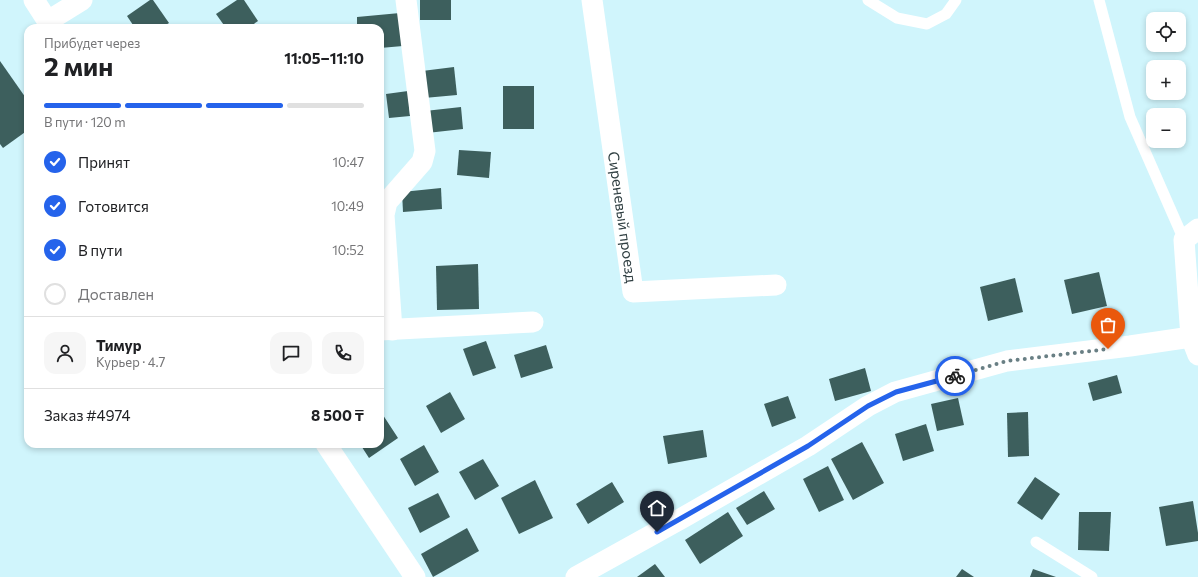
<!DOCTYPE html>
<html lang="ru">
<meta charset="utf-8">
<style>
:root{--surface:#fff;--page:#f6f6f6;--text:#202124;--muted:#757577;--line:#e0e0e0;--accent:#2563eb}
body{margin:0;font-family:Commissioner,sans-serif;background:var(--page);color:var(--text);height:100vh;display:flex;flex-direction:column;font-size:15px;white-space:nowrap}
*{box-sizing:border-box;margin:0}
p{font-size:13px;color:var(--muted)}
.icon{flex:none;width:22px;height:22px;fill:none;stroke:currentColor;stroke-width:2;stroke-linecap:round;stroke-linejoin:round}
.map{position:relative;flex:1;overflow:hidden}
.details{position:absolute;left:24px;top:24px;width:360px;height:424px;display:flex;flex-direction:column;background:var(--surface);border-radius:12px;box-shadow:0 2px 6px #0003}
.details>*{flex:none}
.controls{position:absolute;left:1146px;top:12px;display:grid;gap:8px}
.controls a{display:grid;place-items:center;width:40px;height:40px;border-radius:8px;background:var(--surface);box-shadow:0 2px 6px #0003;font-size:20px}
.pin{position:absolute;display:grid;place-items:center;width:34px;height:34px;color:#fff;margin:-41px -17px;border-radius:50% 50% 50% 0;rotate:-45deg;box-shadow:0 0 4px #0007}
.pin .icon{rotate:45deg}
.courier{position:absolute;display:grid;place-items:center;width:40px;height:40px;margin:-20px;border:3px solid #2563eb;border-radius:50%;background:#fff;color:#222;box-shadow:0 1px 5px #0007}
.head em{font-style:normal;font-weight:700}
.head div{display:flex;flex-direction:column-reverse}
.head{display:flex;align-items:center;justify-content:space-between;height:68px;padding:0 20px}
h1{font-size:26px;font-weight:700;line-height:30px}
.bar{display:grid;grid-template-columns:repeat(4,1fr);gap:6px 4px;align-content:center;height:48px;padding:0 20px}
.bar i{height:5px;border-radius:3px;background:var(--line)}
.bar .current{background:var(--accent)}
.bar p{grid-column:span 4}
.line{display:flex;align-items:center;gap:10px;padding:0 20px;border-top:1px solid var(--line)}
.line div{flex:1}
.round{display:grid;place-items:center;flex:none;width:42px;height:42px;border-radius:12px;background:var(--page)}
ol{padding:0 20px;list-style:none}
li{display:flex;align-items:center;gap:12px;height:44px}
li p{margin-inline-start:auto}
li .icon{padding:4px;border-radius:50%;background:var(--accent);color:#fff;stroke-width:4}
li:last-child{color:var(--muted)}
li i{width:22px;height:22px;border:2px solid var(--line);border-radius:50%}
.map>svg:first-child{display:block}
.building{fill:#3d5f5d}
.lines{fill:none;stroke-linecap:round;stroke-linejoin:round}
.lane{stroke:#fff;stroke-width:11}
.street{stroke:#fff;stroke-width:21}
.done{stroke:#697f84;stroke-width:4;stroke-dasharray:0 7.2}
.route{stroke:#2563eb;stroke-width:5}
.labels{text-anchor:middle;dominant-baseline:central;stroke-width:4;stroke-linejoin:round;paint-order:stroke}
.street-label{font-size:15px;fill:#314043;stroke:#fff}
</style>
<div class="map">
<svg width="1198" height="577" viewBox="0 0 1198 577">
<rect width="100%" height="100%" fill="#d0f5fc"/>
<g class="building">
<path d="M150,0H153L169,23L161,28H135L127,16Z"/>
<path d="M237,0H244L258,21L248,28H226L216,14Z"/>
<rect x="420" y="0" width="31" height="20"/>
<path d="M400,13L403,46L380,48V28H357V17Z"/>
<path d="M0,61L28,101V130L3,148L0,144Z"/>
<path d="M454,67L457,95L424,98L422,71Z"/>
<rect x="503" y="86" width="31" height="43"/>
<path d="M408,91L410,116L389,118L386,94Z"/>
<path d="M461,107L463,129L427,133L425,111Z"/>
<path d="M459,150L491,152L489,178L457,175Z"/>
<path d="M441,188L442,209L403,212L402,192Z"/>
<path d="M478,264L479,309L437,310L436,266Z"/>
<path d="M1099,272L1107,306L1072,314L1064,280Z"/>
<path d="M1015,278L1023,312L988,321L980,287Z"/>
<path d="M486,341L496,368L473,376L463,349Z"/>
<path d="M546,345L553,368L521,378L514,355Z"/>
<path d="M865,368L871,391L835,401L829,379Z"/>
<path d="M1117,375L1122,393L1093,401L1088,383Z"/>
<path d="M450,392L465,419L441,433L426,406Z"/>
<path d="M788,396L796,418L772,427L764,404Z"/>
<path d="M958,398L964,425L937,431L931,404Z"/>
<path d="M381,412L398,438L369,458L360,444H380V413Z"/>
<path d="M1028,412L1029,456L1008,457L1007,413Z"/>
<path d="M926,424L934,451L903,461L895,434Z"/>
<path d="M703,430L707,457L668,464L663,436Z"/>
<path d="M862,442L884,483L853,500L831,459Z"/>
<path d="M424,445L439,472L415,486L400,459Z"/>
<path d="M483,459L499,486L475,500L459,472Z"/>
<path d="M828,466L844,500L819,512L803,479Z"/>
<path d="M1035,477L1060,494L1042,520L1017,503Z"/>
<path d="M535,480L553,518L519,534L501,498Z"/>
<path d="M612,482L624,502L588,524L576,504Z"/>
<path d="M764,491L775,509L747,525L736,508Z"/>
<path d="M438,493L450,517L420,533L408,508Z"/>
<path d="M1193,501L1198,533V541L1166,546L1159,507Z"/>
<path d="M728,512L743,536L700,564L685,540Z"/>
<path d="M1079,512H1111L1109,551L1078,550Z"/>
<path d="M467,528L479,551L433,577L421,554Z"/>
<path d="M655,564L665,577H637Z"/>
<path d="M962,569L974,577H956Z"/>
<path d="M1033,569L1056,577H1030Z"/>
</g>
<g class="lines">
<g class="lane">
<path d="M868,0L897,18L927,24L946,14L956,0"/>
<path d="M1099,0L1130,117L1184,240"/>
<path d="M1036,542L1092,577"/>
</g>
<g class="street">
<path d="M34,0L52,28"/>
<path d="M592,0L633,292L776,285"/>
<path d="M48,21L82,0"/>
<path d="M1198,229L1184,240L1191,337L1198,355"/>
<path d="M380,330L533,322"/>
<path d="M392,330L384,215L387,202L422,162L425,151L406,0"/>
<path d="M326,444L415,577"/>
<path d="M576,577L684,517L808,446L868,406L895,392L1007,361L1130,346L1191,337"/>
</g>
</g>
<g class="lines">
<path class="done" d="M955,376L1007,361L1108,349"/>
<path class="route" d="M657,532L808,446L868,406L896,392L955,376"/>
</g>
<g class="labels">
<g class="street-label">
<text transform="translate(623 217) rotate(82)">Сиреневый проезд</text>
</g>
</g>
</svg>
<div class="controls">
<a><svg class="icon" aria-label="locate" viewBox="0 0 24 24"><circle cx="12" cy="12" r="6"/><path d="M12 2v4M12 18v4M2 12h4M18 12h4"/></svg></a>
<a>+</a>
<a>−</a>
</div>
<div class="pin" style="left:1108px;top:349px;background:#ea580c"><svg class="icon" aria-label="bag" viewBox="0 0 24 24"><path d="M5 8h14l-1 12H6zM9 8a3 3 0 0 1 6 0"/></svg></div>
<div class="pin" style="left:657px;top:532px;background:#1f2937"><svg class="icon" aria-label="home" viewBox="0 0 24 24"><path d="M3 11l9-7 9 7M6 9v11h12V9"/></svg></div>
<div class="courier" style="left:955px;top:376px"><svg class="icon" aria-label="bike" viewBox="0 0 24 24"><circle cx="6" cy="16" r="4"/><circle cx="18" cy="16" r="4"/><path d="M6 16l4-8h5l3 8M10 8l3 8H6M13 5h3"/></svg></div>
<section class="details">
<div class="head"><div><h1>2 мин</h1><p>Прибудет через</p></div><em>11:05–11:10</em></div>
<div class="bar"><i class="current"></i><i class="current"></i><i class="current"></i><i></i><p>В пути · 120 m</p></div>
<ol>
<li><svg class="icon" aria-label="check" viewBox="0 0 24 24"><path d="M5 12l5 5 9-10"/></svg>Принят<p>10:47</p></li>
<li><svg class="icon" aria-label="check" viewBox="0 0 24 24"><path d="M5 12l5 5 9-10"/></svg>Готовится<p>10:49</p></li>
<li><svg class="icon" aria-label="check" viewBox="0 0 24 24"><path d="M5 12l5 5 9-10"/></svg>В пути<p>10:52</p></li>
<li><i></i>Доставлен</li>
</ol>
<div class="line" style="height:72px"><a class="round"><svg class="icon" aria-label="person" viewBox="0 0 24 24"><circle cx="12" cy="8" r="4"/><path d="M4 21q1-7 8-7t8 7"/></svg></a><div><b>Тимур</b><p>Курьер · 4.7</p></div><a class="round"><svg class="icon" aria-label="chat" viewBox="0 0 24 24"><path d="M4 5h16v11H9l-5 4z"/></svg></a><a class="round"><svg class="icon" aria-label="phone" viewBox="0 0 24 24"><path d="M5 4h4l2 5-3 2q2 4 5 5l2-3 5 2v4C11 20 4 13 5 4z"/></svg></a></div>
<div class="line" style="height:52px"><div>Заказ #4974</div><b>8 500 ₸</b></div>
</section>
</div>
